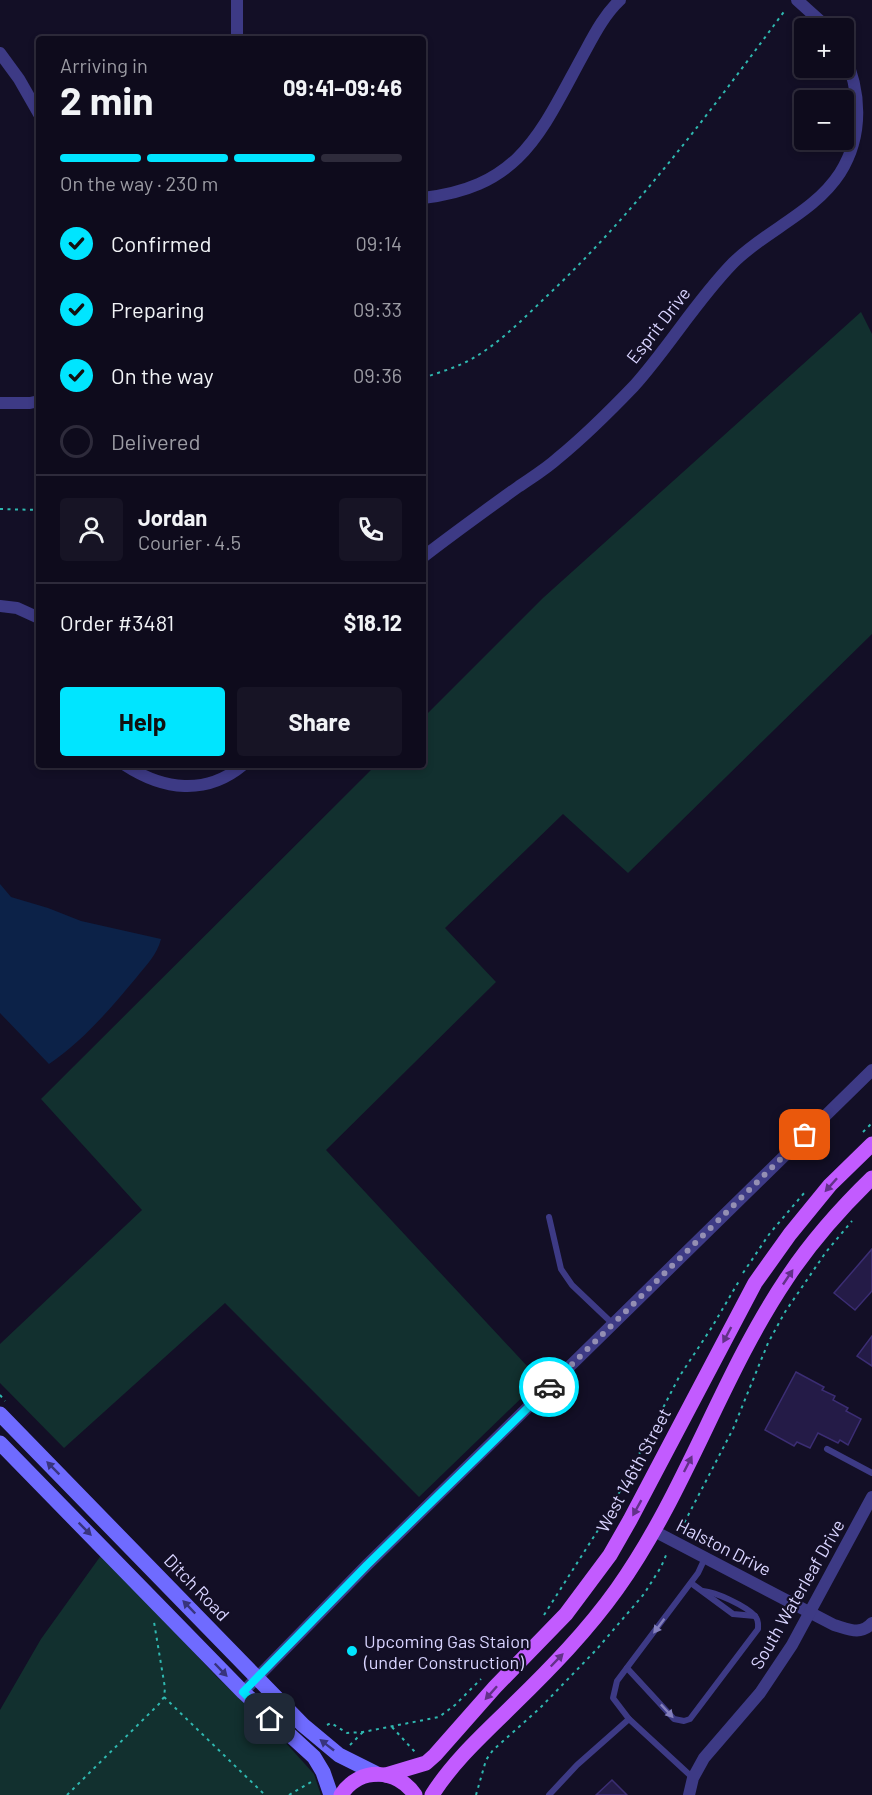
<!DOCTYPE html>
<meta charset="utf-8">
<style>
:root{--surface:#0e0b1c;--page:#171425;--text:#f1f3f6;--muted:#9b9ba3;--line:#2e2b3b;--accent:#00e5ff}
body{margin:0;font-family:Barlow,sans-serif;background:var(--page);color:var(--text);height:100vh;display:flex;flex-direction:column;font-size:22px;white-space:nowrap}
*{box-sizing:border-box;margin:0}
p{font-size:20px;color:var(--muted)}
.icon{flex:none;width:33px;height:33px;fill:none;stroke:currentColor;stroke-width:2;stroke-linecap:round;stroke-linejoin:round}
.map{position:relative;flex:1;overflow:hidden}
.side{position:absolute;left:36px;top:36px;width:390px;height:732px;display:flex;flex-direction:column;background:var(--surface);border-radius:6px;box-shadow:0 3px 9px #0003,0 0 0 2px var(--line)}
.side>*{flex:none}
.controls{position:absolute;left:794px;top:18px;display:grid;gap:12px}
.controls a{display:grid;place-items:center;width:60px;height:60px;border-radius:6px;background:var(--surface);box-shadow:0 3px 9px #0003,0 0 0 2px var(--line);font-size:30px}
.pin{position:absolute;display:grid;place-items:center;width:51px;height:51px;color:#fff;margin:-26px;border-radius:12px;box-shadow:0 3px 9px #0006}
.courier{position:absolute;display:grid;place-items:center;width:60px;height:60px;margin:-30px;border:4px solid #00e5ff;border-radius:50%;background:#fff;color:#222;box-shadow:0 2px 8px #0007}
.headline em{font-style:normal;font-weight:700}
.headline div{display:flex;flex-direction:column-reverse}
.headline{display:flex;align-items:center;justify-content:space-between;height:102px;padding:0 24px}
h1{font-size:39px;font-weight:700;line-height:45px}
.bar{display:grid;grid-template-columns:repeat(4,1fr);gap:9px 6px;align-content:center;height:72px;padding:0 24px}
.bar i{height:8px;border-radius:4px;background:var(--line)}
.bar .active{background:var(--accent)}
.bar p{grid-column:span 4}
.line{display:flex;align-items:center;gap:15px;padding:0 24px;border-top:2px solid var(--line)}
.line div{flex:1}
.round{display:grid;place-items:center;flex:none;width:63px;height:63px;border-radius:6px;background:var(--page)}
ol{padding:0 24px;list-style:none}
li{display:flex;align-items:center;gap:18px;height:66px}
li p{margin-inline-start:auto}
li .icon{padding:6px;border-radius:50%;background:var(--accent);color:#111;stroke-width:4}
li:last-child{color:var(--muted)}
li i{width:33px;height:33px;border:3px solid var(--line);border-radius:50%}
.cta{display:flex;gap:12px;margin-top:auto;padding:12px 24px}
.cta a{flex:1;height:69px;border-radius:6px;background:var(--accent);color:#111;font-size:24px;font-weight:700;line-height:69px;text-align:center}
.cta a+a{background:var(--page);color:var(--text)}
.map>svg:first-child{display:block}
.green{fill:#12302f}
.water{fill:#0c2248}
.building{fill:#241b47;stroke:#3b2d73;stroke-width:1.5}
.lines{fill:none;stroke-linecap:round;stroke-linejoin:round}
.path{stroke:#2fb8b0;stroke-width:2;stroke-dasharray:3 4.5;stroke-linecap:butt}
.lane{stroke:#3d3a85;stroke-width:6}
.street{stroke:#3d3a85;stroke-width:12}
.secondary{stroke:#6f6bff;stroke-width:15}
.primary{stroke:#c25bff;stroke-width:15}
.oneway{fill:#623188}
.oneway2{fill:#38347d}
.oneway3{fill:#837fbc}
.done{stroke:#948fb3;stroke-width:6;stroke-dasharray:0 10.8}
.route{stroke:#00e5ff;stroke-width:8}
.poi-dot{fill:#00e5ff;stroke:#130f26;stroke-width:2}
.labels{text-anchor:middle;dominant-baseline:central;stroke-width:4.5;stroke-linejoin:round;paint-order:stroke}
.street-label{font-size:18px;fill:#d9d4ff;stroke:#130f26}
.poi-label{font-size:18px;fill:#d9d4ff;stroke:#130f26;text-anchor:start}
</style>
<div class="map">
<svg width="872" height="1795" viewBox="0 0 872 1795">
<rect width="100%" height="100%" fill="#130f26"/>
<g class="green">
<path d="M861,312L872,334V634L628,873L563,814L445,928L496,982L326,1150L540,1380L419,1497L225,1303L64,1448L0,1383V1344L142,1210L41,1099L376,765H423V718L543,598Z"/>
<path d="M102,1554L216,1676L285,1742L314,1774L321,1795H0V1710L41,1639Z"/>
</g>
<path class="water" d="M0,884L11,897L48,908L81,921L161,939C157,955 146,965 136,978C110,1009 83,1041 49,1064L0,1013Z"/>
<g class="building">
<path d="M872,1249V1291L855,1310L834,1293Z"/>
<path d="M872,1336V1366L857,1356Z"/>
<path d="M796,1372L824,1387L822,1390L835,1396L833,1400L848,1408L846,1411L861,1419L848,1445L840,1440L838,1443L818,1433L810,1448L797,1442L794,1446L765,1430Z"/>
<path d="M612,1780L627,1795H596Z"/>
</g>
<g class="lines">
<g class="path">
<path d="M423,378C437,373 452,369 466,362C496,347 523,319 547,296C638,210 712,109 786,9"/>
<path d="M0,509L39,510"/>
<path d="M863,1132L872,1123"/>
<path d="M743,1273L770,1233L805,1192"/>
<path d="M0,1395L5,1401"/>
<path d="M681,1529L733,1429L768,1343L785,1312L826,1252L852,1221"/>
<path d="M544,1615L607,1516L679,1377L712,1327L739,1281"/>
<path d="M164,1697L265,1795"/>
<path d="M327,1725L331,1723L347,1733L363,1732L439,1717L455,1705L481,1679"/>
<path d="M392,1727L415,1752"/>
<path d="M350,1745L363,1732"/>
<path d="M67,1795L159,1704L164,1697L165,1688L154,1622"/>
<path d="M289,1795L311,1782"/>
<path d="M476,1795L486,1760L493,1750L540,1708L597,1649L644,1594L661,1567L667,1553"/>
</g>
<g class="lane">
<path d="M549,1217L561,1269L572,1285L613,1324"/>
<path d="M827,1449L872,1473"/>
<path d="M691,1583L733,1614L755,1616"/>
<path d="M627,1668L674,1719L684,1721L690,1719L758,1629C758,1624 759,1620 755,1616C746,1606 716,1592 703,1591"/>
<path d="M629,1719L613,1698L617,1681L698,1573L705,1558"/>
<path d="M549,1795L577,1765L629,1719L693,1778"/>
</g>
<g class="street">
<path d="M237,0V39"/>
<path d="M797,0L828,28"/>
<path d="M0,53L19,79L39,114"/>
<path d="M423,198C520,187 540,134 582,57C593,37 603,16 620,0"/>
<path d="M0,403H30L39,401"/>
<path d="M423,557C454,533 486,510 518,487C531,478 546,469 558,458C585,436 610,411 634,386C669,347 696,301 733,263C766,230 814,213 840,173C864,135 861,90 843,52"/>
<path d="M0,606L17,608L39,618"/>
<path d="M125,765C163,790 206,796 243,765"/>
<path d="M654,1531L834,1625C848,1629 861,1636 872,1623"/>
<path d="M243,1692L367,1565L872,1070"/>
<path d="M689,1795L693,1778L704,1758L760,1693L792,1645L872,1497"/>
</g>
<g class="secondary">
<path d="M0,1414L303,1725L339,1755L377,1774"/>
<path d="M0,1443L243,1692L314,1757L323,1772L331,1795"/>
</g>
<g class="primary">
<path d="M386,1775L426,1763L435,1755L495,1687L566,1614L610,1555L630,1520L755,1283L790,1234L830,1185L872,1144"/>
<path d="M341,1795C359,1767 397,1768 415,1795"/>
<path d="M432,1795C454,1760 485,1733 514,1704C551,1668 587,1631 617,1589C686,1492 721,1376 787,1278C811,1242 841,1208 872,1178"/>
</g>
</g>
<defs><path id="oneway-solid" d="M-6-.8H1V-3.2L6.5 0L1 3.2V.8H-6Z" transform="scale(1.5)"/></defs>
<g class="oneway">
<use href="#oneway-solid" transform="translate(831 1185) rotate(132)"/>
<use href="#oneway-solid" transform="translate(788 1277) rotate(-56)"/>
<use href="#oneway-solid" transform="translate(727 1335) rotate(118)"/>
<use href="#oneway-solid" transform="translate(688 1464) rotate(-63)"/>
<use href="#oneway-solid" transform="translate(637 1508) rotate(119)"/>
<use href="#oneway-solid" transform="translate(557 1660) rotate(-46)"/>
<use href="#oneway-solid" transform="translate(491 1693) rotate(132)"/>
</g>
<g class="oneway2">
<use href="#oneway-solid" transform="translate(53 1468) rotate(-135)"/>
<use href="#oneway-solid" transform="translate(85 1529) rotate(45)"/>
<use href="#oneway-solid" transform="translate(189 1607) rotate(-134)"/>
<use href="#oneway-solid" transform="translate(221 1670) rotate(46)"/>
<use href="#oneway-solid" transform="translate(327 1745) rotate(-142)"/>
</g>
<g class="oneway3">
<use href="#oneway-solid" transform="translate(659 1626) rotate(127)"/>
<use href="#oneway-solid" transform="translate(667 1711) rotate(47)"/>
</g>
<g class="lines">
<path class="done" d="M549,1387L805,1135"/>
<path class="route" d="M270,1719L243,1692L367,1565L549,1387"/>
</g>
<circle class="poi-dot" cx="352" cy="1651" r="6"/>
<g class="labels">
<g class="street-label">
<text transform="translate(658 325) rotate(-52)">Esprit Drive</text>
<text transform="translate(633 1470) rotate(-62)">West 146th Street</text>
<text transform="translate(724 1547) rotate(27)">Halston Drive</text>
<text transform="translate(197 1587) rotate(46)">Ditch Road</text>
<text transform="translate(797 1594) rotate(-60)">South Waterleaf Drive</text>
</g>
<g class="poi-label">
<text x="364" y="1641">Upcoming Gas Staion<tspan x="364" dy="21">(under Construction)</tspan></text>
</g>
</g>
</svg>
<div class="controls">
<a>+</a>
<a>−</a>
</div>
<div class="pin" style="left:805px;top:1135px;background:#ea580c"><svg class="icon" aria-label="bag" viewBox="0 0 24 24"><path d="M5 8h14l-1 12H6zM9 8a3 3 0 0 1 6 0"/></svg></div>
<div class="pin" style="left:270px;top:1719px;background:#1f2937"><svg class="icon" aria-label="home" viewBox="0 0 24 24"><path d="M3 11l9-7 9 7M6 9v11h12V9"/></svg></div>
<div class="courier" style="left:549px;top:1387px"><svg class="icon" aria-label="car" viewBox="0 0 24 24"><path d="M5 17H2v-5l4-1 3-4h7l3 4 3 1v5h-3M9 17h6M6 11h13"/><circle cx="7" cy="17" r="2"/><circle cx="17" cy="17" r="2"/></svg></div>
<section class="side">
<div class="headline"><div><h1>2 min</h1><p>Arriving in</p></div><em>09:41–09:46</em></div>
<div class="bar"><i class="active"></i><i class="active"></i><i class="active"></i><i></i><p>On the way · 230 m</p></div>
<ol>
<li><svg class="icon" aria-label="check" viewBox="0 0 24 24"><path d="M5 12l5 5 9-10"/></svg>Confirmed<p>09:14</p></li>
<li><svg class="icon" aria-label="check" viewBox="0 0 24 24"><path d="M5 12l5 5 9-10"/></svg>Preparing<p>09:33</p></li>
<li><svg class="icon" aria-label="check" viewBox="0 0 24 24"><path d="M5 12l5 5 9-10"/></svg>On the way<p>09:36</p></li>
<li><i></i>Delivered</li>
</ol>
<div class="line" style="height:108px"><a class="round"><svg class="icon" aria-label="person" viewBox="0 0 24 24"><circle cx="12" cy="8" r="4"/><path d="M4 21q1-7 8-7t8 7"/></svg></a><div><b>Jordan</b><p>Courier · 4.5</p></div><a class="round"><svg class="icon" aria-label="phone" viewBox="0 0 24 24"><path d="M5 4h4l2 5-3 2q2 4 5 5l2-3 5 2v4C11 20 4 13 5 4z"/></svg></a></div>
<div class="line" style="height:78px"><div>Order #3481</div><b>$18.12</b></div>
<div class="cta"><a>Help</a><a>Share</a></div>
</section>
</div>
